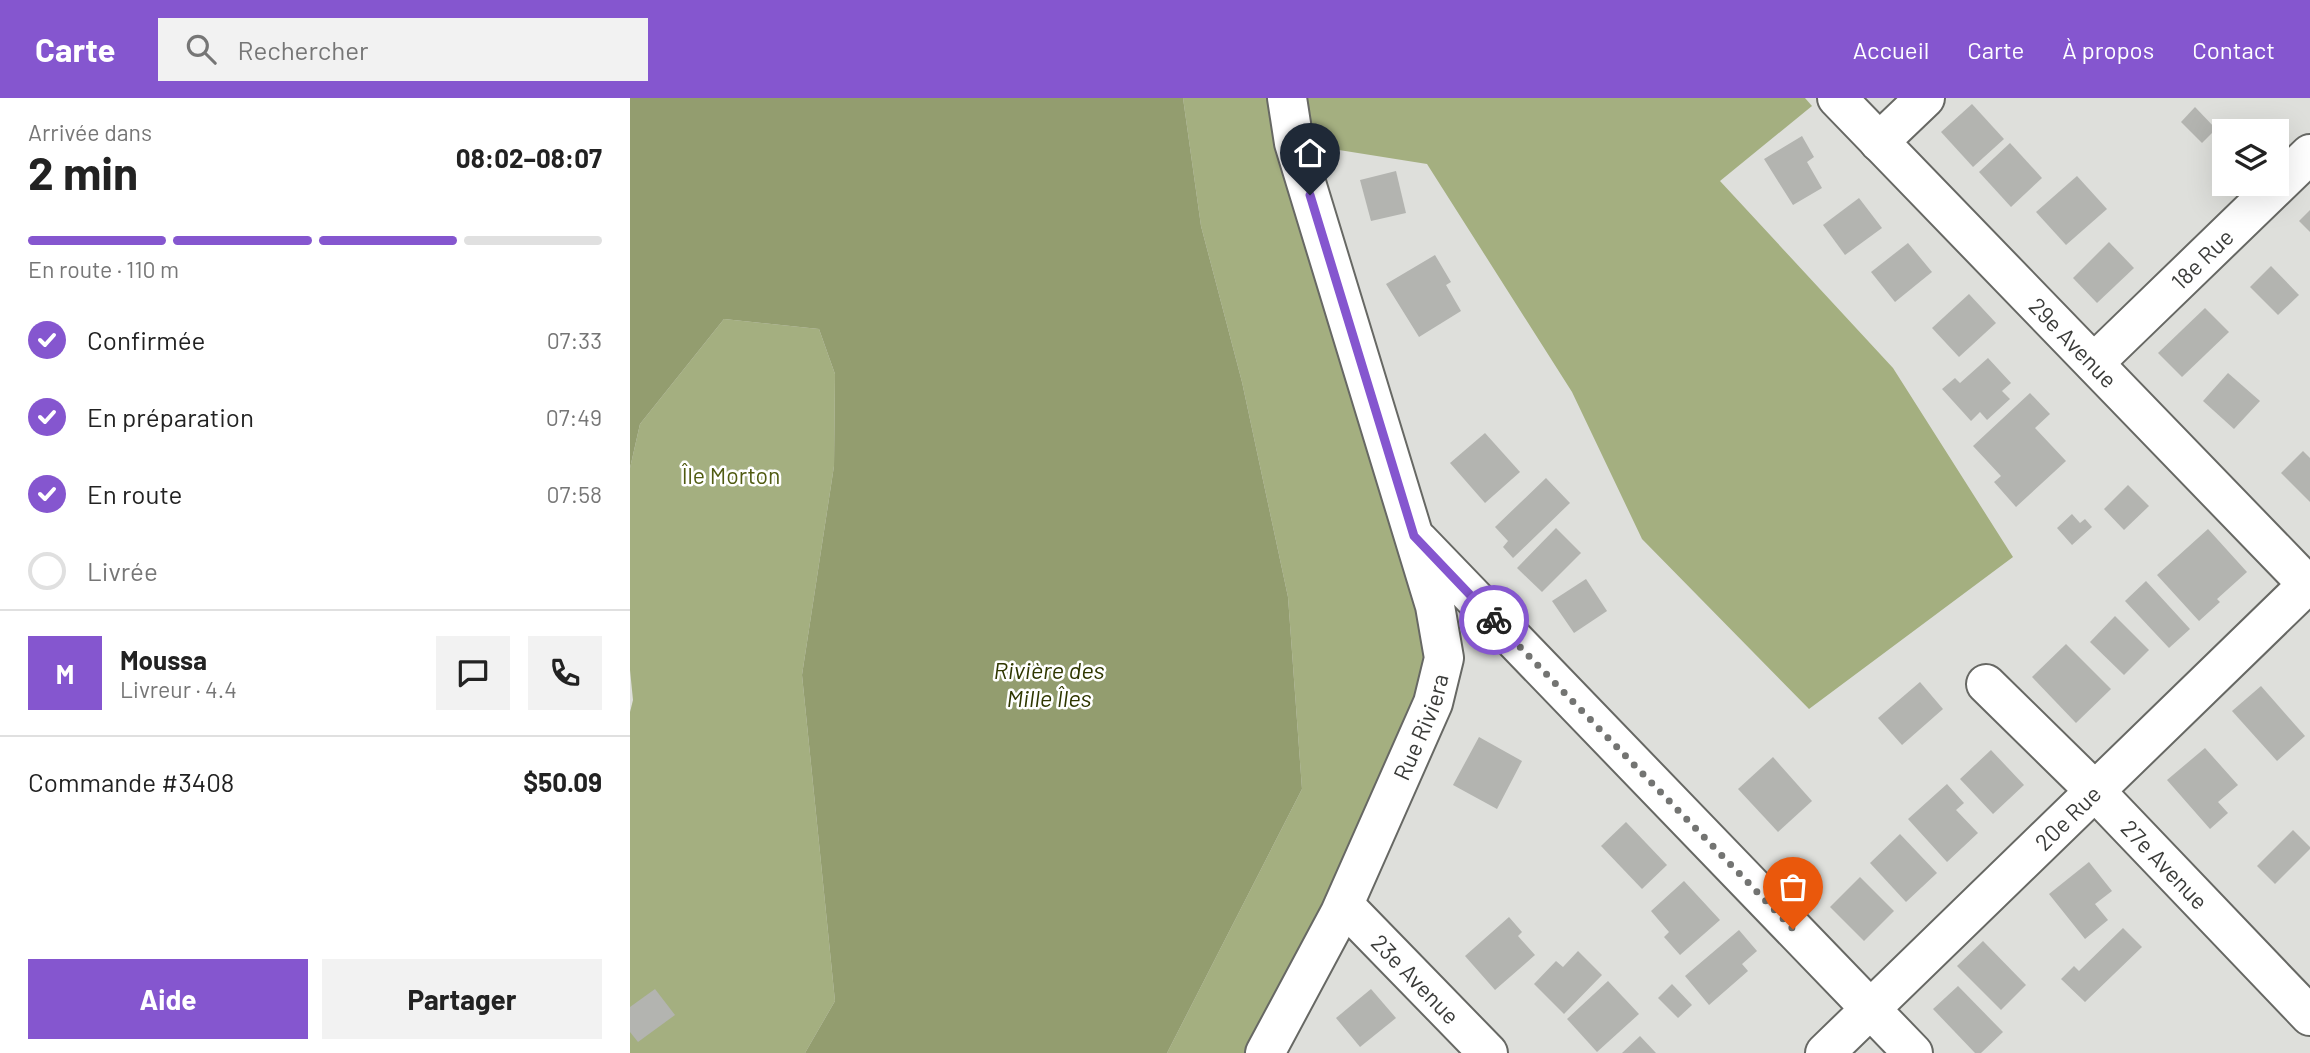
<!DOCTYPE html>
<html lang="fr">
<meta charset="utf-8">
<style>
:root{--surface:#fff;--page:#f2f2f2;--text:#222;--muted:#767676;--line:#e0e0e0;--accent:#8556cf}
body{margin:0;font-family:Barlow,sans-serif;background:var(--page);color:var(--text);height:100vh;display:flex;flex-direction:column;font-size:26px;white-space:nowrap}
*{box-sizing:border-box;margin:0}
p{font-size:23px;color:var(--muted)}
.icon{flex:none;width:38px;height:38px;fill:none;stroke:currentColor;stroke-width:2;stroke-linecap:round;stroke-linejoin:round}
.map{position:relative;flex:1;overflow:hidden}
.panel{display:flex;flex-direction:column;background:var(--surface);width:630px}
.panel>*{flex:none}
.buttons{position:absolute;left:1582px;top:21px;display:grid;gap:14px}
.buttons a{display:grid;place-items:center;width:77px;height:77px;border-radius:0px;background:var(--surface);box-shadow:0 7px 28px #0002;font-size:35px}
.pin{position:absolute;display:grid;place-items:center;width:60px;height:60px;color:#fff;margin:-72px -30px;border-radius:50% 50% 50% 0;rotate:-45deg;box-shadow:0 0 7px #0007}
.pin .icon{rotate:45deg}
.courier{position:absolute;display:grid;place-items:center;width:70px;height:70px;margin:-35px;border:5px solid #8556cf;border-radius:50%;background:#fff;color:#222;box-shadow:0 2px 9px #0007}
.headline em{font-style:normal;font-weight:700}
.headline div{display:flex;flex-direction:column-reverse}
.headline{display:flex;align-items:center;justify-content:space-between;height:119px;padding:0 28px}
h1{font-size:46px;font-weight:700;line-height:52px}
.bar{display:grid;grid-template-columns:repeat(4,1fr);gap:10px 7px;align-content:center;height:84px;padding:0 28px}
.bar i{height:9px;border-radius:5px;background:var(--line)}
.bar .active{background:var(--accent)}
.bar p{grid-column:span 4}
.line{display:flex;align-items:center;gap:18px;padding:0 28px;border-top:2px solid var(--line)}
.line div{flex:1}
.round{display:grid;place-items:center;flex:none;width:74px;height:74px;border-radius:0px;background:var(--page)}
ol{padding:0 28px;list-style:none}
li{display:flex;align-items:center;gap:21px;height:77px}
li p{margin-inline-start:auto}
li .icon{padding:7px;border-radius:50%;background:var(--accent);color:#fff;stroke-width:4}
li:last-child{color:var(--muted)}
li i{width:38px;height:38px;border:4px solid var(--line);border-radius:50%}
.cta{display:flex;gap:14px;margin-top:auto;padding:14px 28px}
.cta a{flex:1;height:80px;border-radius:0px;background:var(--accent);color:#fff;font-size:28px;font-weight:700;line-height:80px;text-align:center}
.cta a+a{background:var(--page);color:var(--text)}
header{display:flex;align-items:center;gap:42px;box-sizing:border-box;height:98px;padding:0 35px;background:var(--accent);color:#fff}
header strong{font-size:33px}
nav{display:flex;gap:38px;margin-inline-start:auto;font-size:24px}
.search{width:490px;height:63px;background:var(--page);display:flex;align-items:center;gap:18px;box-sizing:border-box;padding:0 24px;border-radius:0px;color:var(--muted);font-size:26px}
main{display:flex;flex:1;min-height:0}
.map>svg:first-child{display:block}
.forest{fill:#a4af80}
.water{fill:#939d6f}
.building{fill:#b3b4b0}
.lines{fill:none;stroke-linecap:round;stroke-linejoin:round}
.minor-casing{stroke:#676864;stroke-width:42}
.minor{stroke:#fff;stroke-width:38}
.done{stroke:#737472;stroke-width:7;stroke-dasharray:0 12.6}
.route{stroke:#8556cf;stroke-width:9}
.labels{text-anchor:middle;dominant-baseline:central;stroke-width:5;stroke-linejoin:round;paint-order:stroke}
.street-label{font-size:23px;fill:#3a3b39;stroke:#fff}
.park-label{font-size:23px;fill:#505b11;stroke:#fff}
.water-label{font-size:24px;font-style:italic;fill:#2f3700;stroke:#fff}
</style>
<header>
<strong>Carte</strong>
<div class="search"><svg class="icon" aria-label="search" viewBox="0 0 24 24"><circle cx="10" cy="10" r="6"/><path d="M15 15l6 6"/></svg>Rechercher</div>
<nav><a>Accueil</a><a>Carte</a><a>À propos</a><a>Contact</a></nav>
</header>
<main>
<section class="panel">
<div class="headline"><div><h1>2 min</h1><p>Arrivée dans</p></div><em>08:02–08:07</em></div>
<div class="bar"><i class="active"></i><i class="active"></i><i class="active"></i><i></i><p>En route · 110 m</p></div>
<ol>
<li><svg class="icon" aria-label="check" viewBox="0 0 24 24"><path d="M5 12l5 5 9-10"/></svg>Confirmée<p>07:33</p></li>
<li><svg class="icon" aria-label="check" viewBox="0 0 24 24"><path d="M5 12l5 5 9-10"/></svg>En préparation<p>07:49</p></li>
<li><svg class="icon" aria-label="check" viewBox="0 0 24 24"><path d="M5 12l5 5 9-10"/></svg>En route<p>07:58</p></li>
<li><i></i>Livrée</li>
</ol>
<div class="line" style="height:126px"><b class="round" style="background:var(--accent);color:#fff">M</b><div><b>Moussa</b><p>Livreur · 4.4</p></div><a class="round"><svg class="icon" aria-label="chat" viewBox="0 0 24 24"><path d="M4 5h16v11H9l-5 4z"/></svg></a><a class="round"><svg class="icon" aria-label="phone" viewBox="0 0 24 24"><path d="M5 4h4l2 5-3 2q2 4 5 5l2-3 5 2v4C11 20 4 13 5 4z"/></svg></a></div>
<div class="line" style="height:91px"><div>Commande #3408</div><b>$50.09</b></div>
<div class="cta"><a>Aide</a><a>Partager</a></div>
</section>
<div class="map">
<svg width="1680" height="955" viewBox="0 0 1680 955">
<rect width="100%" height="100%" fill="#dedfdb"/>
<g class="forest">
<path d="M553,0H1175L1182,8L1090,83L1263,270L1383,459L1179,611L1012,441L942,294L797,66L665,45L814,560L634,955H537L672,691L658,499L612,284L571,128Z"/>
<path d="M94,221L189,231L205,276L204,368L172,577L205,903L175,955H0V614L3,602L0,572V370L10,326Z"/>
</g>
<path class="water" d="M0,0H553L571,128L612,284L658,499L672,691L537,955H175L205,903L172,577L204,368L205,276L189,231L94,221L10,326L0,370Z"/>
<g class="building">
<path d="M1342,6L1374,41L1343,69L1311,34Z"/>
<path d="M1565,9L1586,31L1572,45L1551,24Z"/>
<path d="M1172,38L1184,59L1177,64L1192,90L1163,107L1134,61Z"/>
<path d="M1380,45L1412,80L1381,109L1349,74Z"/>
<path d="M766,73L776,115L741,123L730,82Z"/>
<path d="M1447,78L1477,111L1436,147L1406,114Z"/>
<path d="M1229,100L1252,130L1215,157L1193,127Z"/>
<path d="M1680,112V134L1669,123Z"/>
<path d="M1479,144L1504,170L1467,205L1443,180Z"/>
<path d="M1278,145L1302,174L1265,204L1241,174Z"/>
<path d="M805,157L821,184L816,187L831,213L789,239L756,186Z"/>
<path d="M1641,168L1669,197L1648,217L1620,189Z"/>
<path d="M1339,196L1366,225L1329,259L1302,230Z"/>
<path d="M1575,210L1599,234L1552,279L1528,255Z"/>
<path d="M1358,260L1381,285L1372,293L1380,301L1357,322L1350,314L1341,323L1312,291L1325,280L1330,285Z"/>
<path d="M1598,275L1630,303L1604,331L1573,303Z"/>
<path d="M1400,295L1420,316L1405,330L1436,363L1386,409L1364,384L1371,378L1343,348Z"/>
<path d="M855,335L890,374L855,405L820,365Z"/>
<path d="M1673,353L1680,360V404L1651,375Z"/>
<path d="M916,380L940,405L883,460L873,449L878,443L865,429Z"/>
<path d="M1498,387L1519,408L1494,432L1474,411Z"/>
<path d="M1442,416L1450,425L1455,421L1462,429L1442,447L1427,430Z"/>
<path d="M926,430L951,455L912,494L887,470Z"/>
<path d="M1578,431L1617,474L1587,501L1590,504L1569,523L1527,477Z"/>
<path d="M956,481L977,513L944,535L922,503Z"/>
<path d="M1516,483L1560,531L1539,550L1495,503Z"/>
<path d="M1485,518L1519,552L1494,577L1460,544Z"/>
<path d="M1436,546L1481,591L1446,625L1402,579Z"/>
<path d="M1290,584L1313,611L1272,647L1248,620Z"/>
<path d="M1631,588L1675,638L1647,663L1602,613Z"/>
<path d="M849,639L892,663L867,711L823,687Z"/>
<path d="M1575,650L1608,687L1588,704L1598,715L1580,731L1537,682Z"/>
<path d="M1361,652L1394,687L1363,716L1330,681Z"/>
<path d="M1143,659L1182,703L1148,734L1108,691Z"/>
<path d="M1317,686L1334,705L1326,712L1348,735L1317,764L1278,721Z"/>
<path d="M996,724L1037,767L1012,791L971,748Z"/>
<path d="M1663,732L1680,749V751L1645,786L1627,768Z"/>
<path d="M1270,736L1307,775L1276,804L1240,765Z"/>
<path d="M1459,764L1482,793L1465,806L1478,822L1455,841L1419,796Z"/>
<path d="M1230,779L1264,813L1234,843L1200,809Z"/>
<path d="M1054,783L1090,822L1050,857L1034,839L1039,834L1021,813Z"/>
<path d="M879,819L892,834L888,838L905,857L865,892L835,858Z"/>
<path d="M1493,830L1512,849L1455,904L1431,881L1444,868L1449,873Z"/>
<path d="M1109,832L1127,853L1112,866L1118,873L1079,907L1055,878Z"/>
<path d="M1353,843L1396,887L1371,912L1327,868Z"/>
<path d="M948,853L972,877L934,916L904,886L926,863L933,869Z"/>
<path d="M978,883L1009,916L967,954L937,921Z"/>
<path d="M1042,886L1062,907L1048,920L1028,900Z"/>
<path d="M1328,888L1373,934L1351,955H1345L1303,911Z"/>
<path d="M25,891L45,917L8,944L0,934V909Z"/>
<path d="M741,891L766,920L730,949L706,920Z"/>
<path d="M1010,938L1026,955H992Z"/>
</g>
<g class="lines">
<g class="minor-casing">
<g id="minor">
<path id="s1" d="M1207,0L1680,489"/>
<path d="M1249,44L1295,0"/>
<path id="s2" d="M1464,265L1680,56"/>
<path d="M789,443L1283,955"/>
<path id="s3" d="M1356,586L1465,693L1680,918"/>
<path id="s4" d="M714,807L858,955"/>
<path id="s5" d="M635,955L710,815L803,605L814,560L805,508L664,45L657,0"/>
<path id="s6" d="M1195,955L1680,484"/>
</g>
</g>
<use href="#minor" class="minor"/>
</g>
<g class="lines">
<path class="done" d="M864,522L1163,831"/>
<path class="route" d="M680,97L784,438L864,522"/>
</g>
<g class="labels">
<g class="street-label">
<text stroke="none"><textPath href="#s2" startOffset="150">18e Rue</textPath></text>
<text stroke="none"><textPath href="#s1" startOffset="340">29e Avenue</textPath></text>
<text stroke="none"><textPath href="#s5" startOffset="362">Rue Riviera</textPath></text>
<text stroke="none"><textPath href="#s6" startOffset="338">20e Rue</textPath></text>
<text stroke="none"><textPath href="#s3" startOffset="254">27e Avenue</textPath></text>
<text stroke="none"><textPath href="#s4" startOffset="103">23e Avenue</textPath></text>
</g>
<g class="park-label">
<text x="101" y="377">Île Morton</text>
</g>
<g class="water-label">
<text x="419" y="571">Rivière des<tspan x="419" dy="28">Mille Îles</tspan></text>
</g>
</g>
</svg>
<div class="buttons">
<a><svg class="icon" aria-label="layers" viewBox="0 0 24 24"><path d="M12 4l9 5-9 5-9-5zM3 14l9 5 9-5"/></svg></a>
</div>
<div class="pin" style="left:1163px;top:831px;background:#ea580c"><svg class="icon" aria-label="bag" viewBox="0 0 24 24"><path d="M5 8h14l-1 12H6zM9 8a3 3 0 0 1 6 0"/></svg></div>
<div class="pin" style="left:680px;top:97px;background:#1f2937"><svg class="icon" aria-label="home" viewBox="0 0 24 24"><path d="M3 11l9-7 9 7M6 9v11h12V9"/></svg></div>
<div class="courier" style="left:864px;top:522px"><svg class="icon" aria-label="bike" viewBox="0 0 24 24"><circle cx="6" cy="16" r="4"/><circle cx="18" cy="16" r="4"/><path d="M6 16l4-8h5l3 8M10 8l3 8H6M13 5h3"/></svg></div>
</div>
</main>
